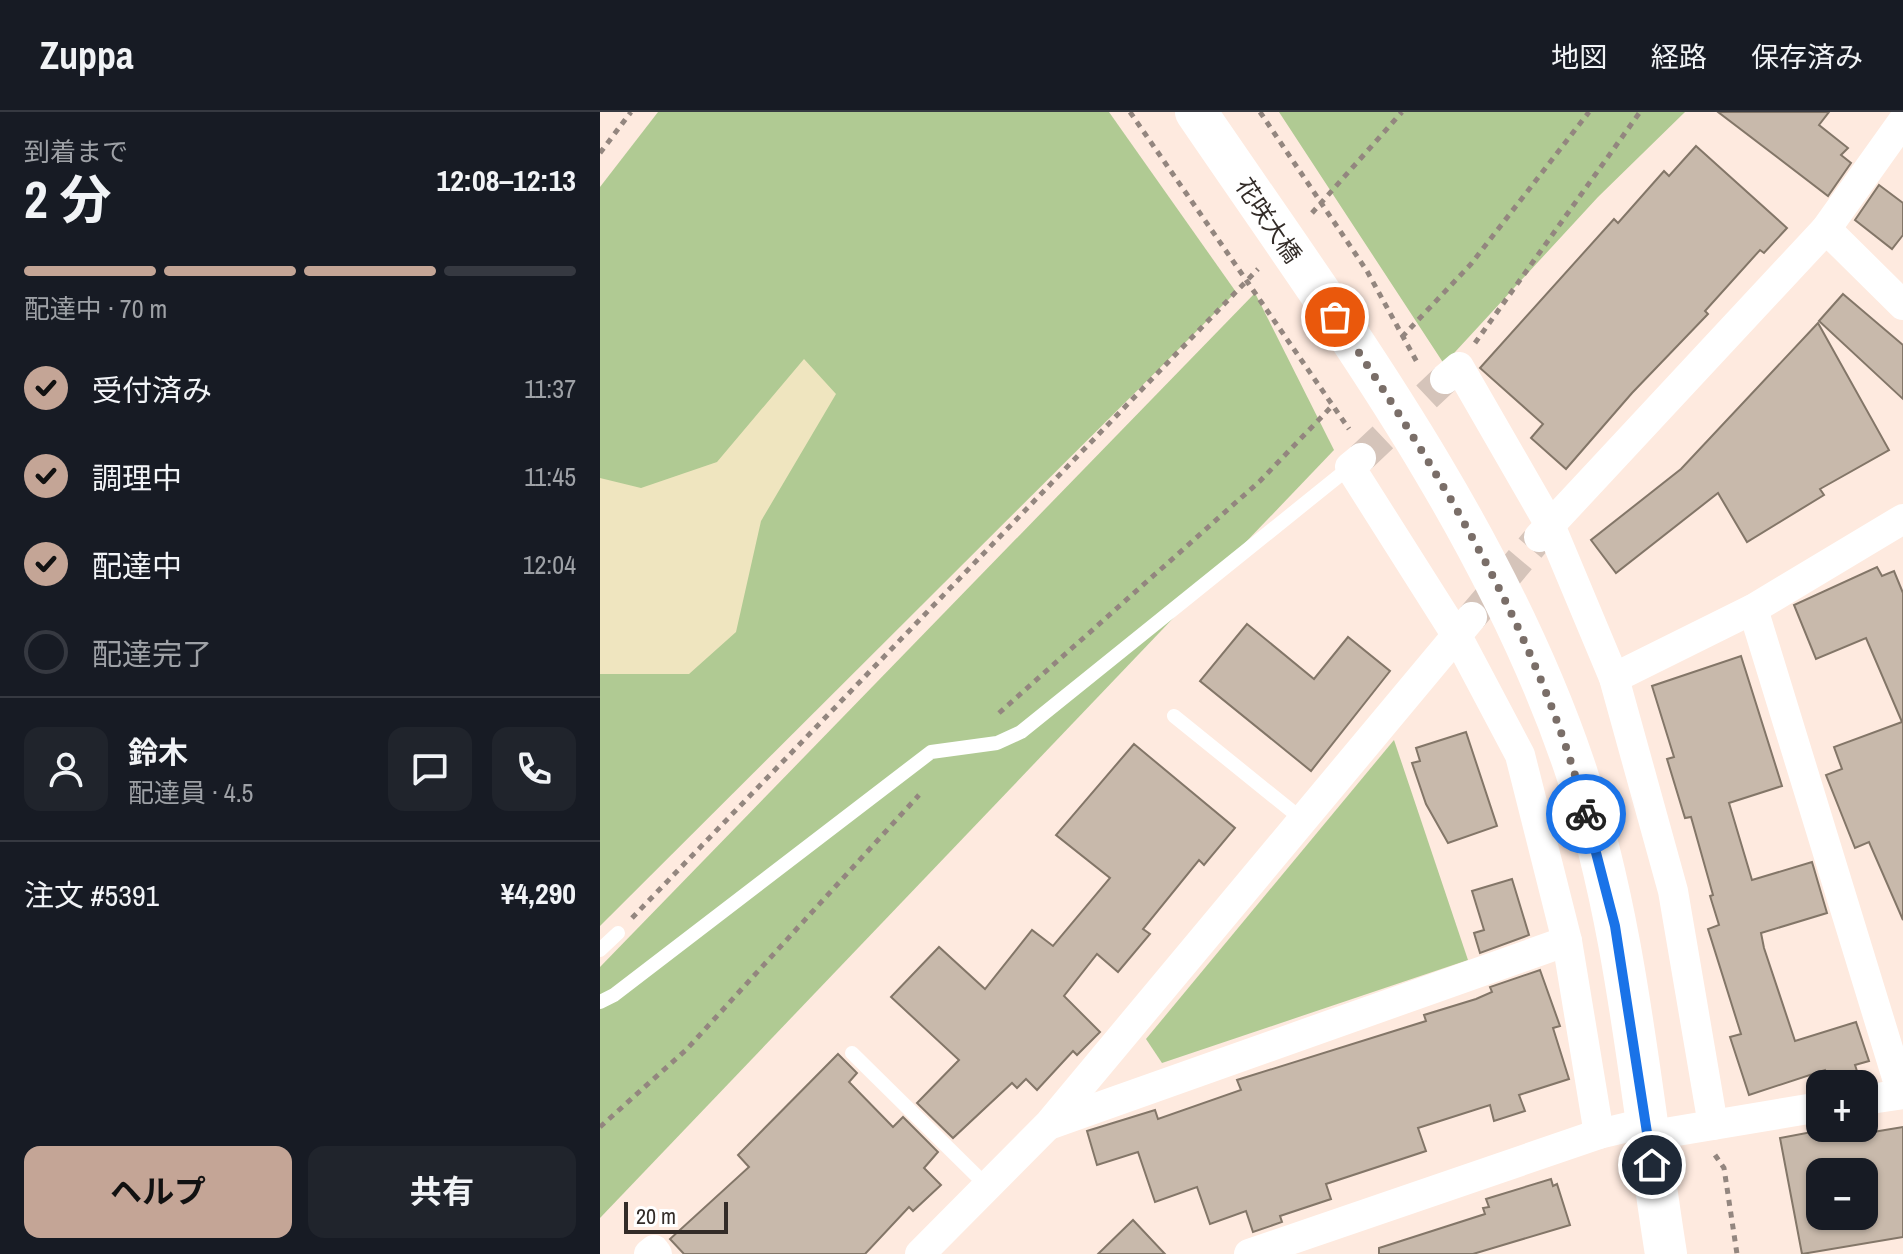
<!DOCTYPE html>
<html lang="ja">
<meta charset="utf-8">
<style>
:root{--surface:#171b24;--page:#20242c;--text:#f1f3f6;--muted:#9ea1a6;--line:#363941;--accent:#c4a596}
body{margin:0;font-family:"Archivo Narrow","Noto Sans JP",sans-serif;background:var(--page);color:var(--text);height:100vh;display:flex;flex-direction:column;font-size:30px;white-space:nowrap}
*{box-sizing:border-box;margin:0}
p{font-size:26px;color:var(--muted)}
.icon{flex:none;width:44px;height:44px;fill:none;stroke:currentColor;stroke-width:2;stroke-linecap:round;stroke-linejoin:round}
.map{position:relative;flex:1;overflow:hidden}
.details{display:flex;flex-direction:column;background:var(--surface);width:600px}
.details>*{flex:none}
.fabs{position:absolute;left:1206px;top:958px;display:grid;gap:16px}
.fabs a{display:grid;place-items:center;width:72px;height:72px;border-radius:16px;background:var(--surface);box-shadow:0 2px 6px #0004;font-size:40px}
.scale{position:absolute;left:24px;bottom:20px;width:104px;box-sizing:border-box;padding-left:8px;border:4px solid #332c28;border-top:0;font-size:22px;line-height:28px;white-space:nowrap;color:#332c28;-webkit-text-stroke:6px #fff;paint-order:stroke}
.pin{position:absolute;display:grid;place-items:center;width:68px;height:68px;color:#fff;margin:-34px;border:4px solid #fff;border-radius:50%;box-shadow:0 2px 8px #0007}
.courier{position:absolute;display:grid;place-items:center;width:80px;height:80px;margin:-40px;border:6px solid #1a73e8;border-radius:50%;background:#fff;color:#222;box-shadow:0 2px 10px #0007}
.overview em{font-style:normal;font-weight:700}
.overview div{display:flex;flex-direction:column-reverse}
.overview{display:flex;align-items:center;justify-content:space-between;height:136px;padding:0 24px}
h1{font-size:52px;font-weight:700;line-height:60px}
.bar{display:grid;grid-template-columns:repeat(4,1fr);gap:12px 8px;align-content:center;height:96px;padding:0 24px}
.bar i{height:10px;border-radius:6px;background:var(--line)}
.bar .active{background:var(--accent)}
.bar p{grid-column:span 4}
.line{display:flex;align-items:center;gap:20px;padding:0 24px;border-top:2px solid var(--line)}
.line div{flex:1}
.round{display:grid;place-items:center;flex:none;width:84px;height:84px;border-radius:16px;background:var(--page)}
ol{padding:0 24px;list-style:none}
li{display:flex;align-items:center;gap:24px;height:88px}
li p{margin-inline-start:auto}
li .icon{padding:8px;border-radius:50%;background:var(--accent);color:#111;stroke-width:4}
li:last-child{color:var(--muted)}
li i{width:44px;height:44px;border:4px solid var(--line);border-radius:50%}
.primary-button{display:flex;gap:16px;margin-top:auto;padding:16px 24px}
.primary-button a{flex:1;height:92px;border-radius:16px;background:var(--accent);color:#111;font-size:32px;font-weight:700;line-height:92px;text-align:center}
.primary-button a+a{background:var(--page);color:var(--text)}
header{display:flex;align-items:center;gap:48px;box-sizing:border-box;height:112px;padding:0 40px;background:var(--surface);border-bottom:2px solid var(--line)}
header strong{font-size:38px}
nav{display:flex;gap:44px;margin-inline-start:auto;font-size:28px}
main{display:flex;flex:1;min-height:0}
.map>svg:first-child{display:block}
.green{fill:#b0ca93}
.sand{fill:#efe5bf}
.building{fill:#c8b9ab;stroke:#837668;stroke-width:2;fill-rule:evenodd}
.lines{fill:none;stroke-linecap:round;stroke-linejoin:round}
.street-tunnel{stroke:#d5c4ba;stroke-width:30;stroke-dasharray:30 15;stroke-linecap:butt}
.path{stroke:#93867f;stroke-width:5;stroke-dasharray:6 6;stroke-linecap:butt}
.lane{stroke:#fff;stroke-width:14}
.street{stroke:#fff;stroke-width:30}
.secondary{stroke:#fff;stroke-width:42}
.done{stroke:#7a6e68;stroke-width:8;stroke-dasharray:0 14.4}
.route{stroke:#1a73e8;stroke-width:10}
.labels{text-anchor:middle;dominant-baseline:central;stroke-width:8;stroke-linejoin:round;paint-order:stroke}
.street-label{font-size:24px;fill:#332c28;stroke:#fff}
</style>
<header>
<strong>Zuppa</strong>
<nav><a>地図</a><a>経路</a><a>保存済み</a></nav>
</header>
<main>
<section class="details">
<div class="overview"><div><h1>2 分</h1><p>到着まで</p></div><em>12:08–12:13</em></div>
<div class="bar"><i class="active"></i><i class="active"></i><i class="active"></i><i></i><p>配達中 · 70 m</p></div>
<ol>
<li><svg class="icon" aria-label="check" viewBox="0 0 24 24"><path d="M5 12l5 5 9-10"/></svg>受付済み<p>11:37</p></li>
<li><svg class="icon" aria-label="check" viewBox="0 0 24 24"><path d="M5 12l5 5 9-10"/></svg>調理中<p>11:45</p></li>
<li><svg class="icon" aria-label="check" viewBox="0 0 24 24"><path d="M5 12l5 5 9-10"/></svg>配達中<p>12:04</p></li>
<li><i></i>配達完了</li>
</ol>
<div class="line" style="height:144px"><a class="round"><svg class="icon" aria-label="person" viewBox="0 0 24 24"><circle cx="12" cy="8" r="4"/><path d="M4 21q1-7 8-7t8 7"/></svg></a><div><b>鈴木</b><p>配達員 · 4.5</p></div><a class="round"><svg class="icon" aria-label="chat" viewBox="0 0 24 24"><path d="M4 5h16v11H9l-5 4z"/></svg></a><a class="round"><svg class="icon" aria-label="phone" viewBox="0 0 24 24"><path d="M5 4h4l2 5-3 2q2 4 5 5l2-3 5 2v4C11 20 4 13 5 4z"/></svg></a></div>
<div class="line" style="height:104px"><div>注文 #5391</div><b>¥4,290</b></div>
<div class="primary-button"><a>ヘルプ</a><a>共有</a></div>
</section>
<div class="map">
<svg width="1303" height="1142" viewBox="0 0 1303 1142">
<rect width="100%" height="100%" fill="#feeadf"/>
<g class="green">
<path d="M58,0H509L636,180L0,814V75Z"/>
<path d="M679,0H1085L998,85L844,252Z"/>
<path d="M655,181L734,338L0,1106V855Z"/>
<path d="M794,628L868,848L562,951L546,927Z"/>
</g>
<path class="sand" d="M204,247L236,282L161,409L136,520L89,562H0V366L41,376L117,350Z"/>
<g class="building">
<path d="M1118,0H1229L1219,13L1248,36L1241,43L1251,51L1228,84Z"/>
<path d="M1096,34L1187,116L1164,141L1160,138L1105,199L1108,202L1032,281L966,357L931,326L943,312L880,256L1014,107L1018,111L1064,59L1069,64Z"/>
<path d="M1279,73L1303,91V123L1292,137L1255,108Z"/>
<path d="M1243,182L1303,233V287L1219,209Z"/>
<path d="M1218,211L1289,338L1220,377L1224,383L1147,430L1118,381L1016,461L991,428L1081,357Z"/>
<path d="M1277,455L1282,464L1294,459L1303,481V808L1269,730L1255,736L1226,663L1242,657L1234,635L1302,610L1266,526L1216,547L1194,493Z"/>
<path d="M647,512L714,567L748,525L790,559L711,659L600,569Z"/>
<path d="M1141,544L1182,674L1129,691L1152,768L1212,750L1227,801L1161,821L1164,836L1195,929L1256,910L1269,949L1255,953L1258,962L1229,971L1225,958L1149,983L1130,925L1141,922L1108,817L1119,813L1110,784L1113,783L1091,705L1085,706L1067,647L1074,645L1052,574Z"/>
<path d="M866,620L897,714L848,731L826,692L812,651L820,649L816,636Z"/>
<path d="M534,632L635,716L604,753L599,748L543,817L550,822L518,860L497,842L464,884L500,920L477,943L473,939L437,978L426,967L417,976L412,971L353,1026L317,991L359,948L291,885L339,835L385,877L432,818L453,834L510,766L456,723Z"/>
<path d="M912,767L929,823L880,841L874,821L884,818L872,779Z"/>
<path d="M940,858L960,914L953,916L969,967L919,983L925,999L894,1009L890,993L818,1016L826,1039L726,1072L731,1087L680,1104L682,1110L653,1120L646,1099L610,1112L597,1075L555,1090L538,1040L497,1053L487,1019L555,998L558,1007L641,978L637,968L826,909L824,903L876,887L892,880L890,875Z"/>
<path d="M238,942L257,961L249,970L293,1015L303,1005L338,1040L324,1056L341,1073L313,1099L309,1095L265,1142H84L70,1127L149,1055L138,1043Z"/>
<path d="M1303,1015V1125L1202,1142L1180,1026L1233,1016H1254L1255,1023ZM1220,1060H1264V1104H1220Z"/>
<path d="M951,1067L953,1074L957,1072L970,1113L873,1142H779V1136L885,1102L883,1096L889,1095L886,1087Z"/>
<path d="M533,1108L565,1142H498Z"/>
</g>
<g class="lines">
<g class="street-tunnel">
<path d="M761,346L845,267"/>
<path d="M872,505L936,429"/>
</g>
<g class="path">
<path d="M530,0L749,317"/>
<path d="M660,0L767,159L818,252"/>
<path d="M0,41L31,0"/>
<path d="M712,101L802,0"/>
<path d="M802,225L871,152L989,0"/>
<path d="M875,231L1040,0"/>
<path d="M399,601L660,369L733,293"/>
<path d="M32,806L658,157"/>
<path d="M0,1015L86,938L319,683"/>
<path d="M1115,1043L1124,1056L1137,1142"/>
</g>
<g class="lane">
<path d="M574,604L704,709"/>
<path d="M0,838L18,821"/>
<path d="M0,890L14,883L331,640L397,631L421,620L750,355"/>
<path d="M252,941L387,1074"/>
</g>
<g class="street">
<path d="M1226,117L1303,193"/>
<path d="M845,267L859,255L950,413L1014,566L1073,779L1113,1013"/>
<path d="M761,346L750,355L857,524L920,643L967,829L999,1022"/>
<path d="M939,425L1226,117L1303,9"/>
<path d="M1153,497L1302,982"/>
<path d="M1014,566L1153,497L1303,407"/>
<path d="M1264,988L1303,982"/>
<path d="M451,1012L967,829"/>
<path d="M1047,1024L1220,995"/>
<path d="M49,1142L54,1138L57,1142"/>
<path d="M320,1142L449,1012L872,505"/>
<path d="M649,1142L999,1022L1045,1011"/>
</g>
<path class="secondary" d="M596,0C737,207 892,413 974,653C1027,809 1040,980 1066,1142"/>
</g>
<g class="lines">
<path class="done" d="M735,205C839,359 939,521 986,702"/>
<path class="route" d="M986,702L1015,814L1052,1053"/>
</g>
<g class="labels">
<g class="street-label">
<text transform="translate(669 108) rotate(56)">花咲大橋</text>
</g>
</g>
</svg>
<div class="fabs">
<a>+</a>
<a>−</a>
</div>
<div class="scale">20 m</div>
<div class="pin" style="left:735px;top:205px;background:#ea580c"><svg class="icon" aria-label="bag" viewBox="0 0 24 24"><path d="M5 8h14l-1 12H6zM9 8a3 3 0 0 1 6 0"/></svg></div>
<div class="pin" style="left:1052px;top:1053px;background:#1f2937"><svg class="icon" aria-label="home" viewBox="0 0 24 24"><path d="M3 11l9-7 9 7M6 9v11h12V9"/></svg></div>
<div class="courier" style="left:986px;top:702px"><svg class="icon" aria-label="bike" viewBox="0 0 24 24"><circle cx="6" cy="16" r="4"/><circle cx="18" cy="16" r="4"/><path d="M6 16l4-8h5l3 8M10 8l3 8H6M13 5h3"/></svg></div>
</div>
</main>
